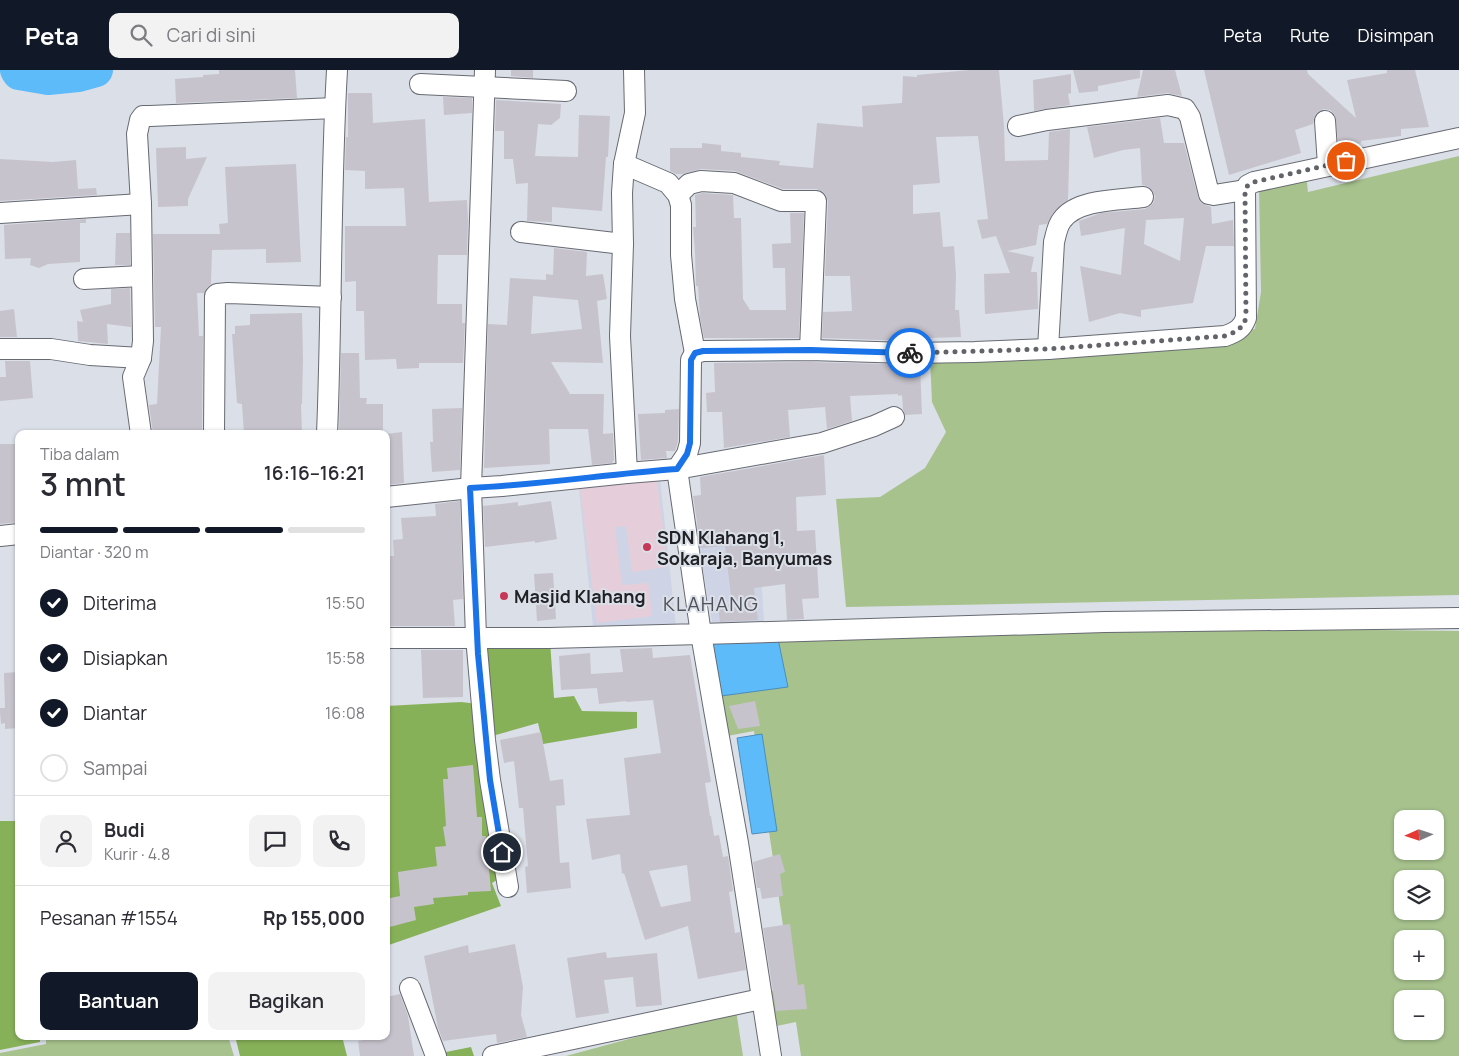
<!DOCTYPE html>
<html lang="id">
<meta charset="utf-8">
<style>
:root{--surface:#fff;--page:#f2f2f3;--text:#2b2b33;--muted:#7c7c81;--line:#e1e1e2;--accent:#111827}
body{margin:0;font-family:Manrope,sans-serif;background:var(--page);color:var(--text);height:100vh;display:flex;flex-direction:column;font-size:19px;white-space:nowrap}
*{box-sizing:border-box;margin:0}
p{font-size:16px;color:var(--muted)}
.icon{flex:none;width:28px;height:28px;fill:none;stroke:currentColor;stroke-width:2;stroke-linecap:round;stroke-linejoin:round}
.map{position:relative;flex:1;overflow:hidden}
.drawer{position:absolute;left:15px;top:360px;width:375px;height:610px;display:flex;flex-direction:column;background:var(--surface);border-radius:10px;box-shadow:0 1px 4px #0004}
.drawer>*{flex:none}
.needle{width:32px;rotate:267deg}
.buttons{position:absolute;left:1394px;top:740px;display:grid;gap:10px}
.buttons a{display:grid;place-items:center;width:50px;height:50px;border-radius:10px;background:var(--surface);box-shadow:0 1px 4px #0004;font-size:25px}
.pin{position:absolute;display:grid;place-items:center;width:42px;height:42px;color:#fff;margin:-21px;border:2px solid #fff;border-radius:50%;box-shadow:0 1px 5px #0007}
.courier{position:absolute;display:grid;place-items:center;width:50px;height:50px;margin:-25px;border:4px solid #1a73e8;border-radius:50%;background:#fff;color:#222;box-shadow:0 1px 6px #0007}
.summary em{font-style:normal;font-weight:600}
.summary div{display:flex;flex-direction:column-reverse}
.summary{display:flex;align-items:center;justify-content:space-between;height:85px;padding:0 25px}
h1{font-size:32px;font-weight:600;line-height:38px}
.bar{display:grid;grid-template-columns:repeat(4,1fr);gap:8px 5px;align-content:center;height:60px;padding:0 25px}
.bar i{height:6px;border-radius:4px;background:var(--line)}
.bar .selected{background:var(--accent)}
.bar p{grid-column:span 4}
.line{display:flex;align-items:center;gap:12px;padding:0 25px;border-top:1px solid var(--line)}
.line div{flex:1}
.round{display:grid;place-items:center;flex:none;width:52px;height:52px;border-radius:10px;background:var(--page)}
ol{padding:0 25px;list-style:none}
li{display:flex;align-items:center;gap:15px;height:55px}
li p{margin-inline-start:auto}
li .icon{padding:5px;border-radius:50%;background:var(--accent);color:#fff;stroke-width:4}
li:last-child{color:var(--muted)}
li i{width:28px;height:28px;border:2px solid var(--line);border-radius:50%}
.cta{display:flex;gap:10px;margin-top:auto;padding:10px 25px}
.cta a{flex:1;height:58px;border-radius:10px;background:var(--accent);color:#fff;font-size:20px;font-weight:600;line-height:58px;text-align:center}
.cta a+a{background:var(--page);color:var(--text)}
header{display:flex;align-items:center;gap:30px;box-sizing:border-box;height:70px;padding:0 25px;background:var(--accent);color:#fff}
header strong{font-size:24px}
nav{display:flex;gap:28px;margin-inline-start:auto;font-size:18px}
.search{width:350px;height:45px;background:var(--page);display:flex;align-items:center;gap:12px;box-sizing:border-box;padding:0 18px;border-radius:10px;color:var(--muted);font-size:19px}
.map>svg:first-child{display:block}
.built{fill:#ced4e5}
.education{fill:#e5ced9}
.green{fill:#a7c28d;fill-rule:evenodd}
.forest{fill:#87b158}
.water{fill:#5dbbfa;stroke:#4b8dba}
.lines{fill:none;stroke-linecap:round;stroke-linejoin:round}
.river{stroke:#5dbbfa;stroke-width:34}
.building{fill:#c7c3cc;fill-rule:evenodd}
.minor-casing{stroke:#676a72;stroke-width:22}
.minor{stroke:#fff;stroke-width:20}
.done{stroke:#62646a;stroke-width:5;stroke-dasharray:0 9}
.route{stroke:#1a73e8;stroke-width:6}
.poi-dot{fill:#c73757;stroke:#dbdfe8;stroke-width:2}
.labels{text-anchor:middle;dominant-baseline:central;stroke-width:4;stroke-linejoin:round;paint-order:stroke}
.poi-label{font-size:18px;font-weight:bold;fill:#212226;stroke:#dbdfe8;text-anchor:start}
.quarter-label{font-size:20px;letter-spacing:1px;fill:#4f525a;stroke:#dbdfe8}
</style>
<header>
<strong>Peta</strong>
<div class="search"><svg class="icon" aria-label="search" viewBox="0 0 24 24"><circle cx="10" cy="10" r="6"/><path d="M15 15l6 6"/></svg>Cari di sini</div>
<nav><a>Peta</a><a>Rute</a><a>Disimpan</a></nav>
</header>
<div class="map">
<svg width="1459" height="986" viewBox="0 0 1459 986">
<rect width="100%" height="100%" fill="#dbdfe8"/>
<g class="built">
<path d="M660,409L676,557L594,566L579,418Z"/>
<path d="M758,447L764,553L713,558L695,452Z"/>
</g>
<path class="education" d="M657,410L668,497L632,502L626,456L615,457L622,515L648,513L652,546L597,553L580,419Z"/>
<g class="green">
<path d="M1459,86V525L846,537L836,429L880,427L925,398L946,362L932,332L930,288L1081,277L1255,259L1261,222L1259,117L1306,103L1308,122Z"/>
<path d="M1105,557L1459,561V986H801L796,952L762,959L757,925L792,916L754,661L722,667L706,565ZM1402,749H1435V781H1402ZM1402,809H1435V841H1402ZM1402,869H1435V901H1402ZM1402,929H1435V961H1402Z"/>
<path d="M736,940L743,986H566Z"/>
<path d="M46,966H228L234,986H0V983L46,974Z"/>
</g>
<g class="forest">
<path d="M550,571L554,628L574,626L582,641L637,642V658L543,674L538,653L478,670L505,805L492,813L501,836L386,876V636L461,632L478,634V580Z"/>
<path d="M0,751H19V966H40V972L0,980Z"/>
<path d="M235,966H342L347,986H240Z"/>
<path d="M471,977L474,986H426Z"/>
</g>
<g class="water">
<path d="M777,564L788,617L721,626L710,569Z"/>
<path d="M762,664L777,761L752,764L737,668Z"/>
</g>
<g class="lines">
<path class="river" d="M17,0L19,3L48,8L78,5L96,0"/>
</g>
<g class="building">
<path d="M219,0H295L297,28L176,33L175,9L203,7V5L219,4Z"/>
<path d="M511,0H533V8L511,6Z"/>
<path d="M969,0H999L1004,56L1005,91L1048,90L1049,62L1070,59L1068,130L1054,142L1047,154L1039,155L1036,175L1007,181L1034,187L1031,202H1037L1038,239L985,244L984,204L1010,203L996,166L982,169L977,150L988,149L978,66L936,67L940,113L913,115V144L940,142L943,177L954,176L956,205L955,240H959L961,267L929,268V271H908L822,268L823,242L852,241L850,206H825L828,131L826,125L822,121L816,119H783L735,101L701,99L683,104H676L670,101V78H702V73L721,75V81L741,83V87L780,91L779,95L813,98L817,53L863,57L862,36L902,33L903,6L917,7V5Z"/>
<path d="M1073,0H1140V8L1098,16V21L1079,23Z"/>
<path d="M1143,0H1175L1182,26L1167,23L1137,27Z"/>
<path d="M1204,0H1307L1308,4L1356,48L1347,10L1387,3V0H1415L1429,57L1401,59V66L1361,71V73L1339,79L1335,45L1330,40L1324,39L1319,41L1315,45L1313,54L1295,60L1301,83L1229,105Z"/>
<path d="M1071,4V23L1068,24L1070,35L1034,41L1033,10Z"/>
<path d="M348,23H372L373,53L425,49L429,132L467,130L468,150L467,185H438L437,234H462V253H465L463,293H419V298L397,299L396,289L365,290L364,241H356V211L345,212V156H406L404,118L365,119V101L345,100L346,67H348Z"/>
<path d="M443,27L472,28V43L444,45Z"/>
<path d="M496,30L561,34L560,48L551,55L538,54L535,86L578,87L579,45L610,46L608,87H606L602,141L552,137V152L527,151L528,113L516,114L513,89H504V61H495Z"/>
<path d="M1160,48L1164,73H1184L1198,127L1201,133L1211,137L1212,154L1233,150L1234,176H1206L1193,233L1141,240V247L1120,243L1089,252L1080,196L1121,205L1125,158L1081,166L1079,151L1101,143L1145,139L1150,136L1154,132L1155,126L1152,120L1147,116L1142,115L1140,78L1123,80L1094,88L1087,57ZM1184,148L1180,191L1144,174L1146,150Z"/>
<path d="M186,77V89L207,87L188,129V136L158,137L156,78Z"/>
<path d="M0,89L53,92L76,90L78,119L96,118L97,125L0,131Z"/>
<path d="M296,94L301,192L266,193V179L212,180L211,214L207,218L204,223H197L199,266H203L202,364H153L149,335L157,334L161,257H155L153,164H220L219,154L228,153L225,97Z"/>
<path d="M702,123L733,125L734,148H741L743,229L750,240H786L785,198H773L772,174L791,173L790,143H804L799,268H704L700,247L698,216H696L695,182L693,157H696L695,125Z"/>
<path d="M86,149V153H80V192L48,194L39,198L30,195L31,188L5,189L4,155Z"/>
<path d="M116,163H130V195H115Z"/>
<path d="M554,178L587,182L586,206L603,204L607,229L597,231L603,293L551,292L570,324H604L603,364L613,363L614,390L612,393L592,395L588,359H549L550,394L484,398L488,254L507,255L510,208L546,210V204L553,205ZM533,226L578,230L582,259L531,264Z"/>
<path d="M130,218L131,257L107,254L108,274L78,271L77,251L83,252L80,240L111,234V219Z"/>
<path d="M14,239L17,267H0V241Z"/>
<path d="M302,243L303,289L302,334H301L302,364H244L242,334L237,333L232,264H235V256L250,255V244Z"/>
<path d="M341,283H359L360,328H367L366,334H383V364H339Z"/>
<path d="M5,291H30L33,328L0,331V307H6Z"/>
<path d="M810,292L920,295L922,344L905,345L903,340L902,325L898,326V324L850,326L852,351L827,359L825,337L788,340L790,367L724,378L722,342H707L706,323L715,322L714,293Z"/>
<path d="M462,338L460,400L432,402L430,372H433L432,339Z"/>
<path d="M679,339L678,371L675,381H666L667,388L641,390L638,344L665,343V340Z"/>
<path d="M402,362L404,413L388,415L386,364Z"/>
<path d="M0,374H19V452L0,454Z"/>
<path d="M824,385L826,425L796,427L797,461L815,460L819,528L802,529L804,549L787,550L785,514L754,518L758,550L720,552L718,536L732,534L725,476L701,478L693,426L701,425L700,407Z"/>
<path d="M460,431L463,529L453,530L455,556H386V486H394L393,470L403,469L401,448L436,446L435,434Z"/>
<path d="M551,431L557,469L535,473V471L485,477L483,436L518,432V436Z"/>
<path d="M553,503L556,549L537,551L534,504Z"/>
<path d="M652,578L653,588L690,585L711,712L705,713L710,746H711L714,766L719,765L723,787L728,786L733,821L729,822L735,863L740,862L746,900L698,909L688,856L645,870L624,803L622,804L620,784L592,790L586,749L630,745L624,688L661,683L653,630L626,632V631L599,634L597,618L561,620L559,586L590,583L591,604L623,602L620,579ZM687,795L691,831L661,837L649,801Z"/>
<path d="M421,580H463V627L423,628Z"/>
<path d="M19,602V658L5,659V653L1,654L0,642V638H5L4,603Z"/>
<path d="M755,631L760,656L738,659L729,636Z"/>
<path d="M541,662L550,711L563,709L565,735L556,736L560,793L569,792L571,818L527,823L525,797L528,796L523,738H519L514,691L504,693L500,670Z"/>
<path d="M473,695L477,747H482V766H486L491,821L468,822V825L433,828L434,834L414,837L416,850L386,858V829L400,826L398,802L437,796L435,777L446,776L443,757L446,756L443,709H448L447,698Z"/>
<path d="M780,784L785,802L780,804L783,826L762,829L760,818H757L753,792Z"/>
<path d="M790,854L798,915L804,914L807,939L776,941L763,858Z"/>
<path d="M515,874L523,917L521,945L527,967L497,973L496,964L443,971L438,958L424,886L468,875L469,883Z"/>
<path d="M606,882L607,888L657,883L662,935L636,937L633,907L604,910L609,943L576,948L567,888Z"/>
<path d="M400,924L408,946L414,986H360L358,971L386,966V927Z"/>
</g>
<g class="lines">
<g class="minor-casing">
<g id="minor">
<path d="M485,0L471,418L476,567L485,670L490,710L508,817"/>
<path d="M420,14L566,21"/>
<path d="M1325,51L1328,95"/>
<path d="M1018,56L1047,50L1168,35L1185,39L1190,47L1209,124L1214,125L1245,120"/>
<path d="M624,94L668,113L678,125L681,135V185L685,229L695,283"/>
<path d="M678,125L689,114L701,111L734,113L781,131H816L810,280"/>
<path d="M0,143L141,134"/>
<path d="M521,162L623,174"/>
<path d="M84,209L141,206"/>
<path d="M0,279H51L90,285L141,288"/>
<path d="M1048,279L1054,172C1056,165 1057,156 1062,150C1077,129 1119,130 1143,127"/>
<path d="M141,364L133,307L141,288L143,271L141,134L137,64L140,50L143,46H150L335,38"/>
<path d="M214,364L215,226L217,224L228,223L331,227"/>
<path d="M327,364C332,243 330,121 337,0"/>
<path d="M627,403L620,266L623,174L622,123L624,94L635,43L634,0"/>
<path d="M386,427L471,418L502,416L627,403L677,399L822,373L874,356L894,347"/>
<path d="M0,466L19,464"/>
<path d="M386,568H549L701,564L677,399L687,384L690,373L691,290L695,283L703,281L810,280L908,283L975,282L1048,279L1225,266C1236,262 1242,259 1246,248L1245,120L1248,115L1254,112L1459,68"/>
<path d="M410,918L436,986"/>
<path d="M493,986L761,929"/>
<path d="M771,986L738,773L715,645L701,564L1105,552L1459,548"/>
</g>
</g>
<use href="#minor" class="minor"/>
</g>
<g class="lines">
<path class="done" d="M910,283L1048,279L1225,266C1236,262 1242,259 1246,248L1245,120L1248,115L1254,112L1346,91"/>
<path class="route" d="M502,782L490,710L478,584L470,418C539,415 608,404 677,399L687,384L690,373L691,290L695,283L703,281L810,280L910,283"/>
</g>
<g class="poi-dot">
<circle cx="647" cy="477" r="5"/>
<circle cx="504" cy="526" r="5"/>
</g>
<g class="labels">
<g class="poi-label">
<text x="657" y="467">SDN Klahang 1,<tspan x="657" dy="21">Sokaraja, Banyumas</tspan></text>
<text x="514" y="526">Masjid Klahang</text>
</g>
<g class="quarter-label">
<text x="711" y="533">KLAHANG</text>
</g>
</g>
</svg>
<div class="buttons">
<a><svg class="needle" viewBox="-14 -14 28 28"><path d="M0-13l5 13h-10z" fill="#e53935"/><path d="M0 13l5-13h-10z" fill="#7c7c81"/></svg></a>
<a><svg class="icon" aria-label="layers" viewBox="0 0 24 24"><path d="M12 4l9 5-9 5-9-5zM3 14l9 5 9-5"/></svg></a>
<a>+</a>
<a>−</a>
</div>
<div class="pin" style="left:1346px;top:91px;background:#ea580c"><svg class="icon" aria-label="bag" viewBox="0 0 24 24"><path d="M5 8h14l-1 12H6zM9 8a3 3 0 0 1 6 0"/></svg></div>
<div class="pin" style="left:502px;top:782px;background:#1f2937"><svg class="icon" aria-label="home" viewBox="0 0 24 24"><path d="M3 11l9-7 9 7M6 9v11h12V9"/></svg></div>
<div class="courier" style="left:910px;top:283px"><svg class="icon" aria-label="bike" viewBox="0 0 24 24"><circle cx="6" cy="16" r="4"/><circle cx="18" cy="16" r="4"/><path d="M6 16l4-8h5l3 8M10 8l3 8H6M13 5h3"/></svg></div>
<section class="drawer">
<div class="summary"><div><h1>3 mnt</h1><p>Tiba dalam</p></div><em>16:16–16:21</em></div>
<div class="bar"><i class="selected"></i><i class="selected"></i><i class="selected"></i><i></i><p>Diantar · 320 m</p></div>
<ol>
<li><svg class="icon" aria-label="check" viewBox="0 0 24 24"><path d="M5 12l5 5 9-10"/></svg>Diterima<p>15:50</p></li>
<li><svg class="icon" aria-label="check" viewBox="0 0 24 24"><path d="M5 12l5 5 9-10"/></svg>Disiapkan<p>15:58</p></li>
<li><svg class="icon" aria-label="check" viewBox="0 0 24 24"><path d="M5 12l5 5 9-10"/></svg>Diantar<p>16:08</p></li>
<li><i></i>Sampai</li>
</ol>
<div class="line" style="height:90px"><a class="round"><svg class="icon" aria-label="person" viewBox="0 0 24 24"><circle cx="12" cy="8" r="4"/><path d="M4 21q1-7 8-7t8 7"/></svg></a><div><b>Budi</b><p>Kurir · 4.8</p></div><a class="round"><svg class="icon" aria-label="chat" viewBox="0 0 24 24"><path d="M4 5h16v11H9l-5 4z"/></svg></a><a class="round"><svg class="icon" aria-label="phone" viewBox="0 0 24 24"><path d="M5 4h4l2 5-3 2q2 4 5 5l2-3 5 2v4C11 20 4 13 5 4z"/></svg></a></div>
<div class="line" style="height:65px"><div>Pesanan #1554</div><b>Rp 155,000</b></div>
<div class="cta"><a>Bantuan</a><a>Bagikan</a></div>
</section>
</div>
